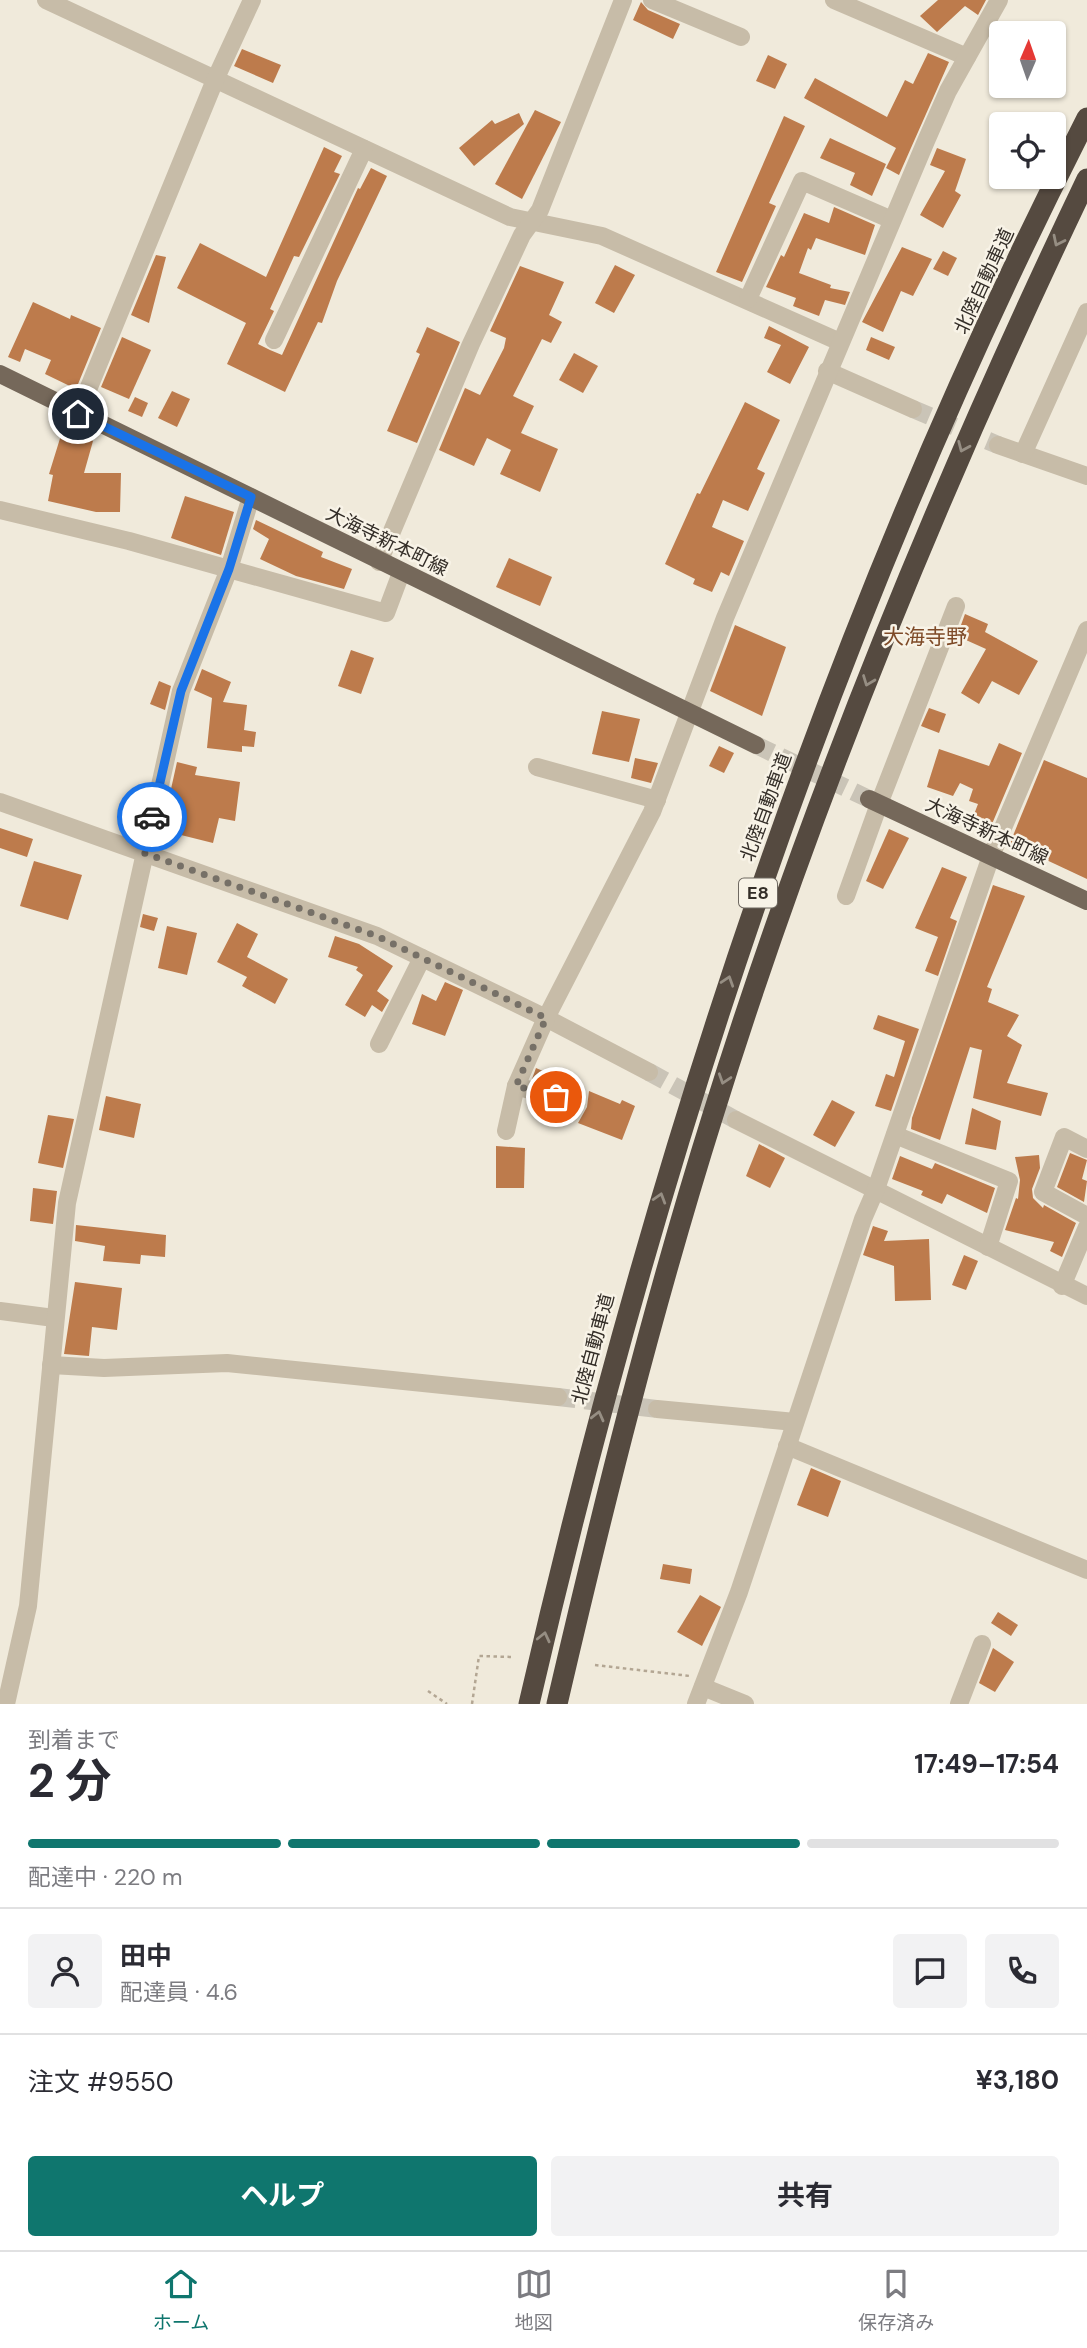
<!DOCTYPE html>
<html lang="ja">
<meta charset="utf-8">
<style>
:root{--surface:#fff;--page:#f2f2f3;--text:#2b2b33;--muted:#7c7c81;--line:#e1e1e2;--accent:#0f766e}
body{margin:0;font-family:"DM Sans","Noto Sans JP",sans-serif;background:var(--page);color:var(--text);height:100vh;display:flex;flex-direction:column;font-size:26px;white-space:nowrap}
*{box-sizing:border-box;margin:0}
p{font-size:23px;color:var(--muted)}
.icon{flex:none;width:38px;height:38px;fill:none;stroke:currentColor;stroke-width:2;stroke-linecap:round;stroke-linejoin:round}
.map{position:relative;height:1704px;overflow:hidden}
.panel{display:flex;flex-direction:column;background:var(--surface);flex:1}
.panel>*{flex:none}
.needle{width:46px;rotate:2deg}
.tools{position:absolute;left:989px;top:21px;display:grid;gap:14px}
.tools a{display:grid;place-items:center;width:77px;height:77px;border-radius:7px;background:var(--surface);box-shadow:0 2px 5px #0004;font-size:35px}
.pin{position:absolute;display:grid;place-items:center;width:60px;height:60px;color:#fff;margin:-30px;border:4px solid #fff;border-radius:50%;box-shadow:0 2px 7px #0007}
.courier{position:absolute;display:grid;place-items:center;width:70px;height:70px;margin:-35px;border:5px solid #1a73e8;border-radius:50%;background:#fff;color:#222;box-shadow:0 2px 9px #0007}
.overview em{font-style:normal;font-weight:700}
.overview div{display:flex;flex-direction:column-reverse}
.overview{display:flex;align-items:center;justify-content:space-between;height:119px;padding:0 28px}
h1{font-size:46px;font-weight:700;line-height:52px}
.bar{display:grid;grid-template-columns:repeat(4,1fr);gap:10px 7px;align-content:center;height:84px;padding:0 28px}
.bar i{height:9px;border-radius:5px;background:var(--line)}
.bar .active{background:var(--accent)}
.bar p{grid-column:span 4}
.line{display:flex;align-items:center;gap:18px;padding:0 28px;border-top:2px solid var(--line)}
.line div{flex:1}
.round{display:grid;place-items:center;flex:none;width:74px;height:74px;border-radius:7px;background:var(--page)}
.button{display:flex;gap:14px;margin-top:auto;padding:14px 28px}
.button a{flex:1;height:80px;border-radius:7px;background:var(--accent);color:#fff;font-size:28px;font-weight:700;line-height:80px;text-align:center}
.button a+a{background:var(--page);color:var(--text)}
.dock{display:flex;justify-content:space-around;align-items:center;height:98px;border-top:2px solid var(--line);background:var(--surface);font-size:19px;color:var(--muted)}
.dock a{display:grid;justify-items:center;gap:4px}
.dock .active{color:var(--accent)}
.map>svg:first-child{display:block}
.building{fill:#bd7b4c}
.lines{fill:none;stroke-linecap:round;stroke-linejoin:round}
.minor-tunnel{stroke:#cac4b7;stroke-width:18;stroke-dasharray:18 9;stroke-linecap:butt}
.major-tunnel{stroke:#cac4b7;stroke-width:18;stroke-dasharray:18 9;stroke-linecap:butt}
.path{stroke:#b3a693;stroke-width:2.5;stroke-dasharray:3.5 3.5;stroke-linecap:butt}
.minor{stroke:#c7bca8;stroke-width:18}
.major{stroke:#75685a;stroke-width:18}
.highway{stroke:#554a40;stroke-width:21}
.oneway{stroke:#968e83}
.done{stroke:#767067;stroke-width:7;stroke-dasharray:0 12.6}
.route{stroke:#1a73e8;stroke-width:9}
.labels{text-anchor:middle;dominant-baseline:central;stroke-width:5;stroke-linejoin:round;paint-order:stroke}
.shield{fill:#f8f3e7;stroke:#6f6961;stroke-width:2}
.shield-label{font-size:18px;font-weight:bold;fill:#342e28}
.street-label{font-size:19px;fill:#342e28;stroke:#f8f3e7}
.neighbourhood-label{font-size:21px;fill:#7e4a27;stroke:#f8f3e7}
</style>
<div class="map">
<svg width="1087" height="1704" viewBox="0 0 1087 1704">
<rect width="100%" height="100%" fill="#f0eadb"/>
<g class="building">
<path d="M938,0H986L978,15L965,6L937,32L920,16Z"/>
<path d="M641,2L648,10L680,24L673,39L633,20Z"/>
<path d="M242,49L281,65L273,83L234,66Z"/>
<path d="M928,53L949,62L899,175L886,168L896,148L804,98L815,78L887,117L905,80L913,84Z"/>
<path d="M768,55L787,64L775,89L756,81Z"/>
<path d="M535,110L561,122L522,199L495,184Z"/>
<path d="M519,113L524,124L474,166L459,148L492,120L495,124Z"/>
<path d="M784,116L805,126L769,203L776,206L742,282L716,272Z"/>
<path d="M830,138L886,164L872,196L850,185L855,173L820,158Z"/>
<path d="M324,147L342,156L334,172L340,174L299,257L294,256L270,309L274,311L258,344L270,350L282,355L358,188L360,189L371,168L387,176L337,281L322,323L318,322L285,392L227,364L246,323L177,288L200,243L266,277Z"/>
<path d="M937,148L966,159L955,191L961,195L943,228L920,215L945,171L930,165Z"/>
<path d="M834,207L875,225L865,255L816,238L811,250L808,248L799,273L831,285L830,288L850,292L845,305L825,300L819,316L793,306L796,298L766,287L781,255L784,257L804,213L829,223Z"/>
<path d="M902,247L932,259L913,296L901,291L883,332L862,322Z"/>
<path d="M943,251L957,258L948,276L933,269Z"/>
<path d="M156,255L166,257L149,323L131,315Z"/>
<path d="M615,265L635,275L614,313L595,303Z"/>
<path d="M520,266L564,282L549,315L562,322L551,343L542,339L513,396L534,406L521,433L558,449L540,492L500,474L511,450L487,438L474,466L439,450L465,388L480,395L504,348L506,338L490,331Z"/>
<path d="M33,302L70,319L71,315L101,328L76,389L45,374L51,360L25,349L20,362L8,357Z"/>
<path d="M769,326L809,347L790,384L767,372L781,345L764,338Z"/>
<path d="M427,327L460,342L417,443L387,431L420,354L416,352Z"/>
<path d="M122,337L151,350L129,399L101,387Z"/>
<path d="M871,337L895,347L889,360L866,350Z"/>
<path d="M574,353L598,366L583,393L559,380Z"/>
<path d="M172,391L190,399L177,427L158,418Z"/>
<path d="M135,397L148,403L142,417L128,411Z"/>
<path d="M745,402L780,420L757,469L765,473L748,511L723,500L712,527L744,541L729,576L721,572L712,592L693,584L695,579L665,564L697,493L700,494Z"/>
<path d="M62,432L93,441L84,473H121L120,512H96L48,501L53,475L49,474Z"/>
<path d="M185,496L234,512L221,555L171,538Z"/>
<path d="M256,520L323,552L321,557L352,569L344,589L296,576L260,559L269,539L253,529Z"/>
<path d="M509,558L552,577L540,606L496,587Z"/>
<path d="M965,614L988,624L985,632L1038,661L1019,695L992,681L979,704L961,693L986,649L957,636Z"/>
<path d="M735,625L786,647L762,716L710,691Z"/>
<path d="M351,650L374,658L361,694L338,686Z"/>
<path d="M202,669L231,682L223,702L247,705L244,730L256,732L254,747L242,746V752L207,748L212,698L194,690Z"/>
<path d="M159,681L171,686L165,710L150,704Z"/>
<path d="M929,708L946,714L939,733L921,726Z"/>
<path d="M602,711L640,719L629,762L592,754Z"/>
<path d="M999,743L1022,753L992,824L973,817L978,804L969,801L973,789L960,783L953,796L927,787L939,749L989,766Z"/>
<path d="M719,746L734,753L724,773L709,766Z"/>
<path d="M635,758L658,763L651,783L631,778Z"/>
<path d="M1044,760L1087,778V879L1010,843Z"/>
<path d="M177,762L197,767L195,775L240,782L235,821L219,818L213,843L173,833V837L161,834Z"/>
<path d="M0,828L33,839L27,857L0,848Z"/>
<path d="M889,829L909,838L883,889L866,881Z"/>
<path d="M34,861L82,875L68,920L20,906Z"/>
<path d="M942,867L967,877L950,918L957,921L938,976L925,971L938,937L915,928Z"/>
<path d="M993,885L1025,896L987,987L992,989L988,1002L1019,1015L1007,1036L1022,1045L1007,1083L1048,1093L1041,1116L973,1098L982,1050L970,1047L940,1140L911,1129L912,1118Z"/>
<path d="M143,914L158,918L154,931L140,927Z"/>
<path d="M237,923L258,934L247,957L288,979L275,1004L242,986L247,977L217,962Z"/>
<path d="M167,926L197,933L187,975L158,968Z"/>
<path d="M335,936L359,944L393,966L377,991L389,1000L382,1012L372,1005L365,1017L345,1005L363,975L356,970L358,967L328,957Z"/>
<path d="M445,982L463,990L445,1036L412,1024L422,994L436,1001Z"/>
<path d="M878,1015L919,1029L891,1111L875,1106L886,1074L894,1077L905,1041L873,1029Z"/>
<path d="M536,1068L568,1082L565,1088L532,1079Z"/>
<path d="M589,1091L620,1104L622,1100L635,1106L622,1140L578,1123L587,1107Z"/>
<path d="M106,1096L141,1104L134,1138L99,1130Z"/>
<path d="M832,1100L855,1112L835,1147L813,1135Z"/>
<path d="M972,1108L1001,1121L996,1150L965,1144Z"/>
<path d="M48,1115L74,1119L63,1168L38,1163Z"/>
<path d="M759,1144L785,1158L770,1188L746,1176Z"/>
<path d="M496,1146L525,1148L524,1188H496Z"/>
<path d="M1070,1153L1087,1160L1082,1179L1087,1181L1084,1202L1057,1187Z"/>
<path d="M1039,1155L1040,1168L1032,1189L1033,1198L1043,1208L1044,1205L1076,1223L1062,1257L1050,1251L1054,1242L1005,1230L1016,1198L1018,1199L1020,1180L1015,1157Z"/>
<path d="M900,1156L932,1169L935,1163L995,1188L987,1213L947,1194L942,1204L921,1195L923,1191L892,1179Z"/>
<path d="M33,1188L57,1191L53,1224L30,1221Z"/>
<path d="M76,1225L166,1235L165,1257L141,1255L140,1264L103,1261L105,1246L75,1241Z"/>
<path d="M873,1226L888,1231L884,1241L929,1239L931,1300L895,1301L894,1266L863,1255Z"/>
<path d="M964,1255L978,1261L966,1290L952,1285Z"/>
<path d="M75,1282L122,1288L117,1330L92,1327L89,1356L64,1354Z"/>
<path d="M811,1468L841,1481L828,1517L797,1505Z"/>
<path d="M663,1564L692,1569L690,1584L660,1579Z"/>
<path d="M700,1595L721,1607L702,1646L677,1632Z"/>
<path d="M998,1612L1018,1625L1011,1636L991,1623Z"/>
<path d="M993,1648L1014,1662L995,1692L979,1683Z"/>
</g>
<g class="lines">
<g class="minor-tunnel">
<path d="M913,409L998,445"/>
<path d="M649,1072L736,1120"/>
<path d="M558,1397L657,1409"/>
</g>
<path class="major-tunnel" d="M756,745L869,799"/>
<g class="path">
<path d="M595,1665L690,1676"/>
<path d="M428,1691L447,1704"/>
<path d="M472,1704L479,1656L512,1657"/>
</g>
<g class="minor">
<path d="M46,0L510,217L602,236L840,342"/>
<path d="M652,0L741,37"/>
<path d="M834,0L967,57"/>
<path d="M748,299L802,181L892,220"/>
<path d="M274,340L364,149"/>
<path d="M827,371L913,409"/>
<path d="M78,414L215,80L252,0"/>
<path d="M998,445L1087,476"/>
<path d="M1023,454L1087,312"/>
<path d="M0,510L129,541L386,613L401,573"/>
<path d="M379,562L471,344L522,235L540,210L623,0"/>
<path d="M537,767L657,800"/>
<path d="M0,802L377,936L546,1018L649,1072"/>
<path d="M846,896L879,804L956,606"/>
<path d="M379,1044L422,958"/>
<path d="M516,1086L576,1103"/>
<path d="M736,1120L1087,1296"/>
<path d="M506,1131L516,1086L546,1018L652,812L725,618L926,141L948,91L999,0"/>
<path d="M895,1135L1009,1181L988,1247"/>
<path d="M1087,1149L1064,1137L1043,1192L1087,1216"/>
<path d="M1062,1286L1087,1227"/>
<path d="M0,1311L54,1318"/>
<path d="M51,1365L104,1368L227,1363L558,1397"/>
<path d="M657,1409L795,1422"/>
<path d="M787,1446L1087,1570"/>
<path d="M703,1687L745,1704"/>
<path d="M6,1704L28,1606L67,1203L181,691L229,569L251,497"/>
<path d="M696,1704L739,1592L863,1219L876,1189L991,856L1087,630"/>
<path d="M959,1704L982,1644"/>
</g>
<g class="major">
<path d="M0,374L756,745"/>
<path d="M869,799L1087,901"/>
</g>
<g class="highway">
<path d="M529,1704C655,1157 831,619 1087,118"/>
<path d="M557,1704C603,1506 652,1309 713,1115C813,794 942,482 1087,179"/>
</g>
</g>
<defs><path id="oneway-chevron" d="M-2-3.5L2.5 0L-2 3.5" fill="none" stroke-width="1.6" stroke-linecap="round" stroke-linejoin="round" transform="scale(1.75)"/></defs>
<g class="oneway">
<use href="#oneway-chevron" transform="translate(1058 241) rotate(116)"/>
<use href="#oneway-chevron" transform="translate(963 447) rotate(113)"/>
<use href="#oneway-chevron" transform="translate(868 681) rotate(111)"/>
<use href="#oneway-chevron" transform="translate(728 981) rotate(-72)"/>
<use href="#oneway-chevron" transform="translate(724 1079) rotate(108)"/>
<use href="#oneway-chevron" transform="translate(660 1198) rotate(-73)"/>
<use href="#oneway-chevron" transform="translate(598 1416) rotate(-76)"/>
<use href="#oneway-chevron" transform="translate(544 1637) rotate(-77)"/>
</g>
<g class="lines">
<path class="done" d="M152,817L144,853L377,936L546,1018L516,1086L556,1097"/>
<path class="route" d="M78,414L251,497L229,569L181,691L152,817"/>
</g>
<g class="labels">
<rect class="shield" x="739" y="878.5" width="38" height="29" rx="5"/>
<g class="shield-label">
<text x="758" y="893">E8</text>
</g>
<g class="street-label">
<text transform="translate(984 281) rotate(-65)">北陸自動車道</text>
<text transform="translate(387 541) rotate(26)">大海寺新本町線</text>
<text transform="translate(766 807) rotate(-70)">北陸自動車道</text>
<text transform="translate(987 831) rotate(25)">大海寺新本町線</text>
<text transform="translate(593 1349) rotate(-75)">北陸自動車道</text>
</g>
<g class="neighbourhood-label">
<text x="925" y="637">大海寺野</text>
</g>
</g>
</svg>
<div class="tools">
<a><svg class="needle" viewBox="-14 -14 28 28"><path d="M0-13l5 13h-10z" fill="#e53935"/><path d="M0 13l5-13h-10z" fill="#7c7c81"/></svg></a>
<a><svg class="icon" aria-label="locate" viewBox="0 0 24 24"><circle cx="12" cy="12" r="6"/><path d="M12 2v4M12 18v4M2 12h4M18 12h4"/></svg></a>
</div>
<div class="pin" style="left:556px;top:1097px;background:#ea580c"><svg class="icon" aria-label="bag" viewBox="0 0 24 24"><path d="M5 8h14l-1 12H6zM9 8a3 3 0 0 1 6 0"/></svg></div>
<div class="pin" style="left:78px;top:414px;background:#1f2937"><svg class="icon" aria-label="home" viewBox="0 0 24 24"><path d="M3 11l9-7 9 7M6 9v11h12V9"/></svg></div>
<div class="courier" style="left:152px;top:817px"><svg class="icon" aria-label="car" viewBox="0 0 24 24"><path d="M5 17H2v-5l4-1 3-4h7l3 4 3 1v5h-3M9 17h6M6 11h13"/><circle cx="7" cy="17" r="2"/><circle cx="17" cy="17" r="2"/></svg></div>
</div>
<section class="panel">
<div class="overview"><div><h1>2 分</h1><p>到着まで</p></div><em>17:49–17:54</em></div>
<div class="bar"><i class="active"></i><i class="active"></i><i class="active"></i><i></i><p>配達中 · 220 m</p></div>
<div class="line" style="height:126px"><a class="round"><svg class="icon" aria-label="person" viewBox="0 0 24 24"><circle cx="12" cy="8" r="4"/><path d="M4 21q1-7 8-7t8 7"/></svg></a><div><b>田中</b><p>配達員 · 4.6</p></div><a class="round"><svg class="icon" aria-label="chat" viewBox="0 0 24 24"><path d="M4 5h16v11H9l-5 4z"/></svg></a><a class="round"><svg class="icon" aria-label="phone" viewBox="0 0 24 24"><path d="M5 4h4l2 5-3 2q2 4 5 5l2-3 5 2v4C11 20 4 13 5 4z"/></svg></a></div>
<div class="line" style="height:91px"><div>注文 #9550</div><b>¥3,180</b></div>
<div class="button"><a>ヘルプ</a><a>共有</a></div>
</section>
<nav class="dock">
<a class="active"><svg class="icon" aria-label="home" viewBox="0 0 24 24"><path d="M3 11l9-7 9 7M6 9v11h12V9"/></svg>ホーム</a>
<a><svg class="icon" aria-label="map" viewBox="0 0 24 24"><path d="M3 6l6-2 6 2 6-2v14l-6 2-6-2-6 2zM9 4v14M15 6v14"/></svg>地図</a>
<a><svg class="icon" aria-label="saved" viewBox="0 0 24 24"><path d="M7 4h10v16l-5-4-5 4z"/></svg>保存済み</a>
</nav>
